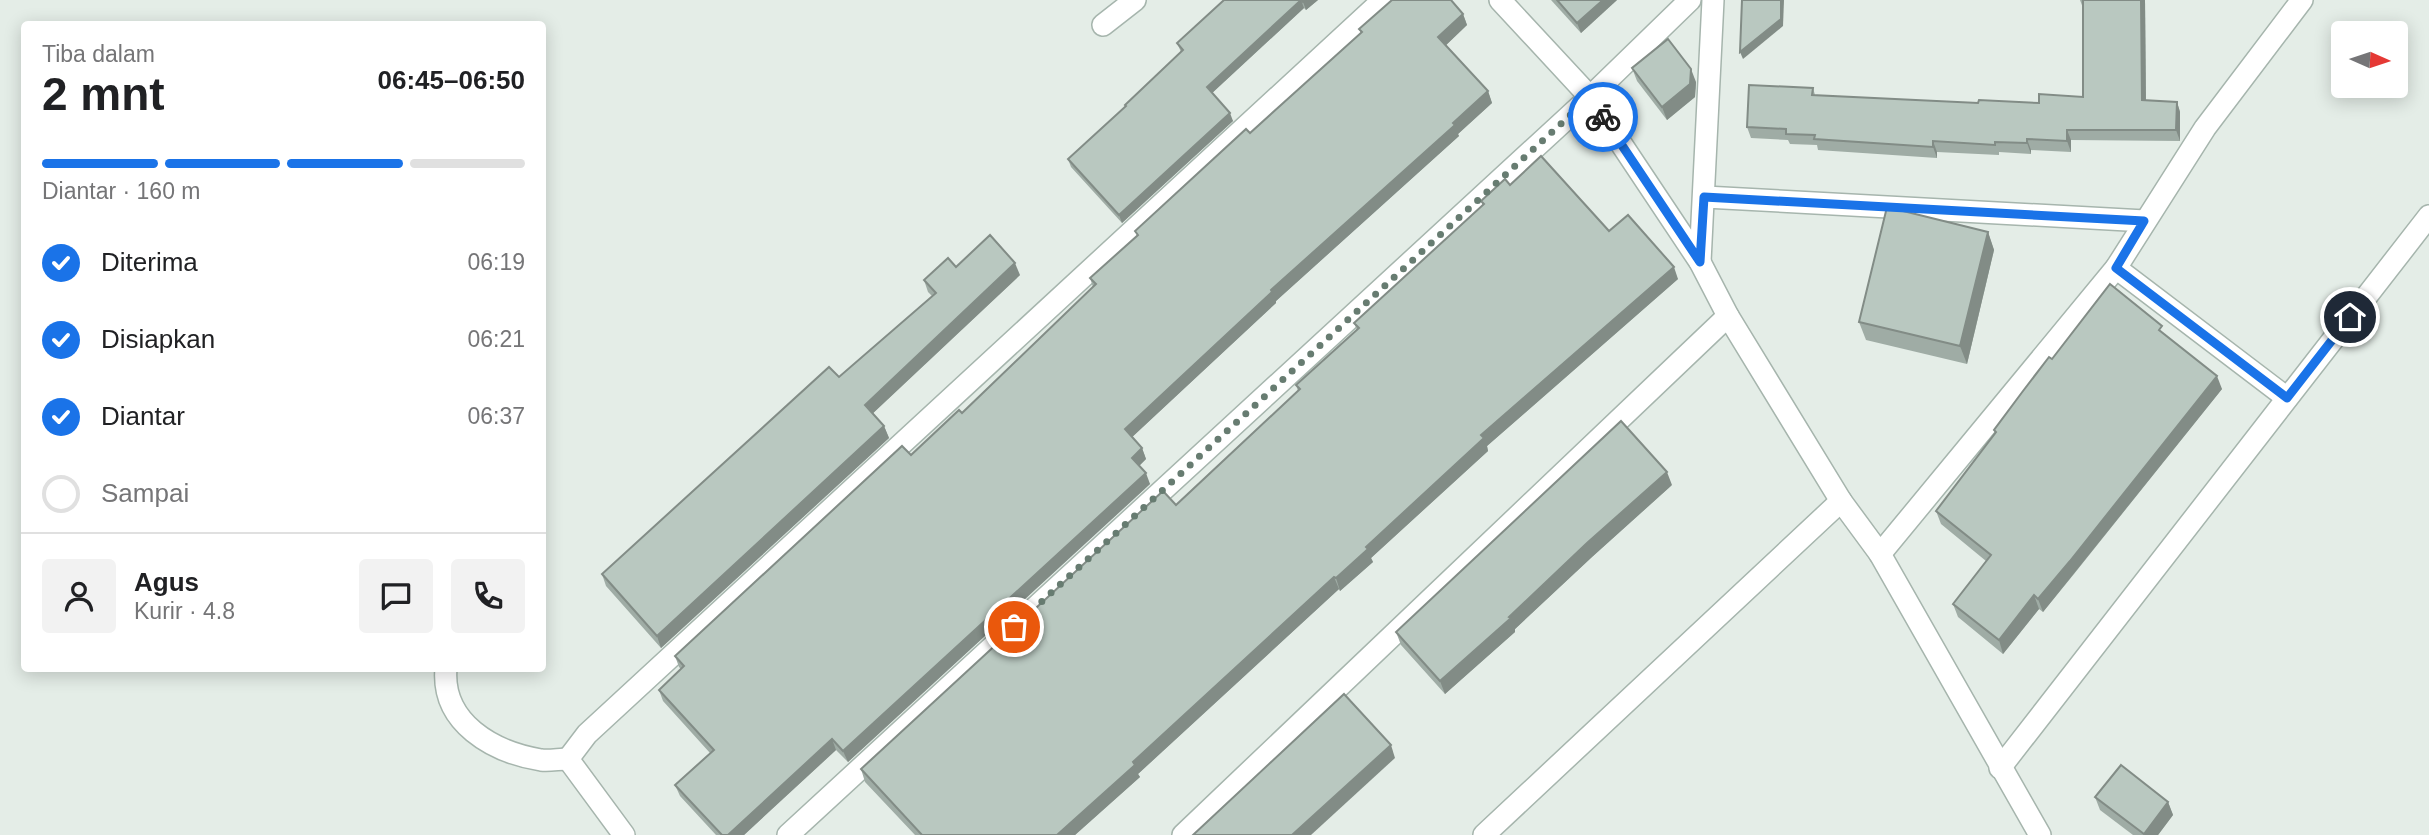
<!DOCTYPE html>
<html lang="id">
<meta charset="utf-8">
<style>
:root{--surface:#fff;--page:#f2f2f2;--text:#202124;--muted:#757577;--line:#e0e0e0;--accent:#1a73e8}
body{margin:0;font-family:Helvetica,sans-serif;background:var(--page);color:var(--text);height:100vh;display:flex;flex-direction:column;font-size:26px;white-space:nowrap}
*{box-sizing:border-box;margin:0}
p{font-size:23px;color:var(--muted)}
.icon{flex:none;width:38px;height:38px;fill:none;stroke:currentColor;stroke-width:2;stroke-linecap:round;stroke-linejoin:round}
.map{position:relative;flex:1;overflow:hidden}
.details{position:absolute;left:21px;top:21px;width:525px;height:651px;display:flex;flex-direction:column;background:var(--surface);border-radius:7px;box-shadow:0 4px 18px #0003}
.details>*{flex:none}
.needle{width:46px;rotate:93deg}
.controls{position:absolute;left:2331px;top:21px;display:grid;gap:14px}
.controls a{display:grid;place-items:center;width:77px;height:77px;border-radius:7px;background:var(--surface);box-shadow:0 4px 18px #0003;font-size:35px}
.pin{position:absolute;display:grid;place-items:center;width:60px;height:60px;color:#fff;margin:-30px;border:4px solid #fff;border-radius:50%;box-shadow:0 2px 7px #0007}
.courier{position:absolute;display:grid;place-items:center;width:70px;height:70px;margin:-35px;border:5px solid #1a73e8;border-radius:50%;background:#fff;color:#222;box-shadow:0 2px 9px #0007}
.headline em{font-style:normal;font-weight:600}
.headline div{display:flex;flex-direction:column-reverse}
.headline{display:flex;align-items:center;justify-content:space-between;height:119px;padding:0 21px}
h1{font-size:46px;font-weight:600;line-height:52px}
.bar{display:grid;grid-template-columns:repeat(4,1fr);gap:10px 7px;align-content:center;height:84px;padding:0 21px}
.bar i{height:9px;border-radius:5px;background:var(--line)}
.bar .active{background:var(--accent)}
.bar p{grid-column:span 4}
.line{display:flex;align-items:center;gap:18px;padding:0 21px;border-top:2px solid var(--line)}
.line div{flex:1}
.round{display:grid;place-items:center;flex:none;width:74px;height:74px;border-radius:7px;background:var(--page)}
ol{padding:0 21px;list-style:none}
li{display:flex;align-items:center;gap:21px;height:77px}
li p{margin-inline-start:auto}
li .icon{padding:7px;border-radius:50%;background:var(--accent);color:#fff;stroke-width:4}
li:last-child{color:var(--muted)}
li i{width:38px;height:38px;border:4px solid var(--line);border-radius:50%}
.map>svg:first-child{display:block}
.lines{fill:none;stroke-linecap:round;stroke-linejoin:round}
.minor-casing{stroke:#a6b5ad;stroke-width:24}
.minor{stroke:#fff;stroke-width:21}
.wall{fill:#9faca5}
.shaded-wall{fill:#828c86}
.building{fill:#b9c8c0;stroke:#828c86;stroke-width:2}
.done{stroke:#677c71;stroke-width:7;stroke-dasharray:0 12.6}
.route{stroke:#1a73e8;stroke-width:9}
</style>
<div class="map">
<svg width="2429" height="835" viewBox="0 0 2429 835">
<rect width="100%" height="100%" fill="#e4ede7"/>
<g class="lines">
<g class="minor-casing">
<g id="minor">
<path d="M1500,0L1590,97L1700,262L1728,316L1841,501L1880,554L2040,835"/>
<path d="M1103,25L1135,0"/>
<path d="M1705,197L2145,221"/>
<path d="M1700,262L1713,0"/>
<path d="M2116,268L2287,398"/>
<path d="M1880,554L2116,268L2205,128L2302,0"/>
<path d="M446,668C441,723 493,752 541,760C550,761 559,759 568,759"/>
<path d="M2000,768L2429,216"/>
<path d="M624,835L568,759L587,734L1383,0"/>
<path d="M788,835L1590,97L1690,0"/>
<path d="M1183,835L1728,316"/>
<path d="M1484,835L1841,501"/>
</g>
</g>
<use href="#minor" class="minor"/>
</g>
<g class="wall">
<path d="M1224,0H1318L1306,10L1304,8L1212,93L1233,121L1122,223L1071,167L1068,159L1126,107L1125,105L1181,52L1177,43Z"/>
<path d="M1551,0H1617L1581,33Z"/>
<path d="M2080,0H2145L2146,100L2177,102L2180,112V141L2071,140V152L2031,150V154L1999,152V155L1937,152V158L1818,150L1817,145L1790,144L1788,140L1751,138L1747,127L1813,88L1815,95L1978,103H2039L2083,97V8Z"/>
<path d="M1463,14L1467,25L1446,45L1488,91L1492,103L1458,134L1459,136L1276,301V303L1132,437L1142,448L1146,459L1139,466L1150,484L848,762L836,750L744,835H716L680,796L675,785L710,753L663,701L659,690L681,669L679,667L675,656L911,455L962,413L1093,287L1090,278L1137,236L1135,231L1250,133L1361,33L1359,29Z"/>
<path d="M1632,68L1696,82L1695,97L1667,120L1637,81Z"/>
<path d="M1510,185L1609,231L1678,279L1487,446L1488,451L1371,558L1373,562L1340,591L1339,589L1138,774L1140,777L1075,835H915L865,782L861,769L1176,505L1298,391L1296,385L1357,330L1354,323L1483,206L1481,201Z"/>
<path d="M1988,232L1994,250L1967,364L1866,340L1859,322Z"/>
<path d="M956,267L1020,275L873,413L884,426L889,438L661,648L606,586L602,574L839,377L932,296L928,292L924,280Z"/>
<path d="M2165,334L2222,389L2074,574L2043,612L2039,609L2003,654L1958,617L1953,604L1986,561L1941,524L1936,511L1995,433L1994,430L2052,359Z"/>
<path d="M1672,485L1592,557L1515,629V632L1445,694L1401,645L1396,632Z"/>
<path d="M2095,797L2168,802L2173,815L2158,835H2133L2100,810Z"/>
</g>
<g class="shaded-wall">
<path d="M1301,0L1304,8L1210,95L1207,87Z"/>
<path d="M1306,0H1318L1306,10L1303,2Z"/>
<path d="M1603,0H1617L1581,33L1577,23Z"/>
<path d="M1781,0H1784L1783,26L1743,59L1740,52Z"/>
<path d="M2141,0H2145L2146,110L2142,100Z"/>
<path d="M1463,14L1467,25L1442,49L1438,37Z"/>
<path d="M1691,69L1696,82L1695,97L1667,120L1662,107Z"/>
<path d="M1488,91L1492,103L1458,134L1459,136L1276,301V303L1129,440L1125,429L1271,290Z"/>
<path d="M2177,102L2180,112V141L2176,130Z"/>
<path d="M1230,113L1233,121L1122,223L1119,215Z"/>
<path d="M2067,130L2071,140V152L2067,141Z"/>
<path d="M2027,139L2031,150V154L2027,143Z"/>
<path d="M1933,141L1937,152V158L1933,147Z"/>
<path d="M1988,232L1994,250L1967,364L1960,346Z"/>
<path d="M1015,263L1020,275L869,417L865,405Z"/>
<path d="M1674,267L1678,279L1487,446L1488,451L1371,558L1373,562L1340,591L1336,578L1366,547L1481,435Z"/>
<path d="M2217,376L2222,389L2043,612L2038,599Z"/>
<path d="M884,426L889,438L661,648L657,636Z"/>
<path d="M1142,448L1146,459L1136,469L1132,458Z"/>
<path d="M1667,472L1672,485L1592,557L1515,629V632L1445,694L1440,681L1587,543Z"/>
<path d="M1146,473L1150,484L848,762L843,751Z"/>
<path d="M1334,577L1339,589L1138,774L1140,777L1075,835H1057L1133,762Z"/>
<path d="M2034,595L2039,609L2003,654L1999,640Z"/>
<path d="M832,739L836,750L744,835H728Z"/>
<path d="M1391,745L1395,758L1311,835H1292Z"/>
<path d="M2168,802L2173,815L2158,835H2145L2144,834Z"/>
</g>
<g class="building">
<path d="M1224,0H1306L1303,2L1301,0L1207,87L1230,113L1119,215L1068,159L1126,106L1125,105L1183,50L1177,43Z"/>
<path d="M1392,0H1451L1463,14L1438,37L1488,91L1453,123L1455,125L1271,290L1272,292L1125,429L1142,448L1132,458L1146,473L843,751L832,739L728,835H722L675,785L714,750L659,690L684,666L675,656L902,446L911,455L959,410L962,413L1096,284L1090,278L1138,235L1135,231L1246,129L1250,133L1362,32L1359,29Z"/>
<path d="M1557,0H1603L1577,23Z"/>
<path d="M1742,0H1781V19L1740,52Z"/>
<path d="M2083,0H2141L2142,100L2177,102L2176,130H2067V141L2027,139V143L1995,142V145L1933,141V147L1814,139L1815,135L1786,134V129L1747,127L1749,85L1813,88L1812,95L1978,103L1979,100L2039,103V94L2083,97Z"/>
<path d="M1668,39L1691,69L1690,84L1662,107L1632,68Z"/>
<path d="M1541,156L1609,231L1628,215L1674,267L1481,435L1484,438L1366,547L1368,549L1336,578L1334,577L1133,762L1135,765L1057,835H922L861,769L1163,491L1176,505L1300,389L1296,385L1359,328L1354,323L1484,204L1481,201L1505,179L1510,185Z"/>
<path d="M1887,207L1988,232L1960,346L1859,322Z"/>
<path d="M990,235L1015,263L865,405L884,426L657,636L602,574L829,367L839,377L936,293L924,280L948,258L956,267Z"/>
<path d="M2110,284L2162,326L2159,330L2217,376L2070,561L2038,599L2034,595L1999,640L1953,604L1991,555L1936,511L1996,432L1994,430L2023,391L2049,357L2052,359Z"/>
<path d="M1621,421L1667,472L1587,543L1509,617L1511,618L1440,681L1396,632Z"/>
<path d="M1344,694L1391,745L1292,835H1193Z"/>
<path d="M2121,765L2168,802L2144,834L2095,797Z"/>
</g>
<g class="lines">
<path class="done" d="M1014,627L1590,97L1603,117"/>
<path class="route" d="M1603,117L1700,262L1704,197L2144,221L2116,268L2287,398L2350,317"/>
</g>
</svg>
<div class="controls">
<a><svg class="needle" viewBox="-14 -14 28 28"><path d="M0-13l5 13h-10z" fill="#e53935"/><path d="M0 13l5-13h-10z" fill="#757577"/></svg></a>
</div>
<div class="pin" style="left:1014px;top:627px;background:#ea580c"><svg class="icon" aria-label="bag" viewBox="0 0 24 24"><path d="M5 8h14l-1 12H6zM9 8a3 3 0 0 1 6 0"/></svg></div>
<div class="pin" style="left:2350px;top:317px;background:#1f2937"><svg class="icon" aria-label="home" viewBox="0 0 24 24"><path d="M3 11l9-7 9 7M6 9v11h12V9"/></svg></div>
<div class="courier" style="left:1603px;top:117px"><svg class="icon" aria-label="bike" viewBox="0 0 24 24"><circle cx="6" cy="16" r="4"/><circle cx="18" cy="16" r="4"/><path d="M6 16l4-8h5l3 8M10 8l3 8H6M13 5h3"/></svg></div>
<section class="details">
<div class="headline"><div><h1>2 mnt</h1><p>Tiba dalam</p></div><em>06:45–06:50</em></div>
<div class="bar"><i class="active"></i><i class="active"></i><i class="active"></i><i></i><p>Diantar · 160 m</p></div>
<ol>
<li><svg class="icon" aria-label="check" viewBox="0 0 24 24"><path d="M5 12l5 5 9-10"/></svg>Diterima<p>06:19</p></li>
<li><svg class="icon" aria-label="check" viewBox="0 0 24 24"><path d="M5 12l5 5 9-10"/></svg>Disiapkan<p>06:21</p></li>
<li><svg class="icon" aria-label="check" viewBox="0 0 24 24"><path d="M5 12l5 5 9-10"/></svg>Diantar<p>06:37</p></li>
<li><i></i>Sampai</li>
</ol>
<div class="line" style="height:126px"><a class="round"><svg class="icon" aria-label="person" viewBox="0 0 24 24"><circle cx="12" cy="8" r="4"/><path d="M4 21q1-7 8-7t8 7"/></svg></a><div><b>Agus</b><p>Kurir · 4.8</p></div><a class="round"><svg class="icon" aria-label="chat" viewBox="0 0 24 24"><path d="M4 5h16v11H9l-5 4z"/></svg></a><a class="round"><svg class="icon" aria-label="phone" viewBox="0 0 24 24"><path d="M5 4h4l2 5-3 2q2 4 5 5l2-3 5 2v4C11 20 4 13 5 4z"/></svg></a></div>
</section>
</div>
